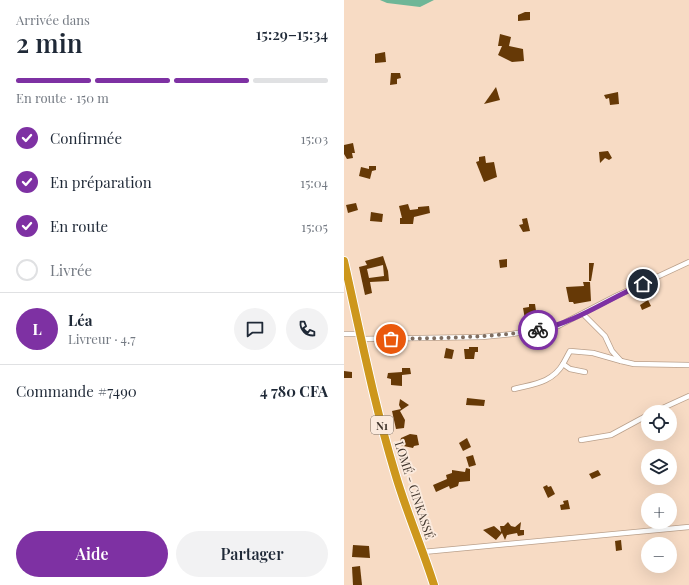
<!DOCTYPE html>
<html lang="fr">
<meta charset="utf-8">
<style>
:root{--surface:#fff;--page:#f2f2f3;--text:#1f2937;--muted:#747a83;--line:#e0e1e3;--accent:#7e31a3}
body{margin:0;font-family:"Playfair Display",serif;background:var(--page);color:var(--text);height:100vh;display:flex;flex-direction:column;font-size:15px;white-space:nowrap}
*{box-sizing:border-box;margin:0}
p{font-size:13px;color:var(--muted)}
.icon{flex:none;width:22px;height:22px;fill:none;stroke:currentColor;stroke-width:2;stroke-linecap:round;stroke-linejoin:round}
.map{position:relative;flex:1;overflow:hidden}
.panel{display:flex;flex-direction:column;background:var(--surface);width:344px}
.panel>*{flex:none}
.tools{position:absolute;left:297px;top:405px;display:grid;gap:8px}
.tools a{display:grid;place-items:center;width:36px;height:36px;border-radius:50%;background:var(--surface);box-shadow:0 4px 16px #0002;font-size:20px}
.pin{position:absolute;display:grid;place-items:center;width:34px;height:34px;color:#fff;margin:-17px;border:2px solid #fff;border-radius:50%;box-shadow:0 1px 4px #0007}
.courier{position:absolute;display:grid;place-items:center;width:40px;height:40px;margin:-20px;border:3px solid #7e31a3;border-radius:50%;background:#fff;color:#222;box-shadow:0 1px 5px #0007}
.overview em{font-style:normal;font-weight:600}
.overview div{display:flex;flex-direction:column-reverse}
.overview{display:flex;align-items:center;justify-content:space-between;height:68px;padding:0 16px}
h1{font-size:26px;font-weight:600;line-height:30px}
.bar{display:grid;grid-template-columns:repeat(4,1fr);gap:6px 4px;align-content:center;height:48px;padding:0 16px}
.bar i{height:5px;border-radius:3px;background:var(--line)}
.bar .selected{background:var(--accent)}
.bar p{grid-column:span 4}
.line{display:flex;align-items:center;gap:10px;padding:0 16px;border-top:1px solid var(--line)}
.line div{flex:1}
.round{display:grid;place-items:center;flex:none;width:42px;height:42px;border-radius:21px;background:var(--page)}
ol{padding:0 16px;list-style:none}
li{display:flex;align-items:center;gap:12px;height:44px}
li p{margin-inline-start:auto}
li .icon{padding:4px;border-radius:50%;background:var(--accent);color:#fff;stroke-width:4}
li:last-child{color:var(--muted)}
li i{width:22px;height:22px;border:2px solid var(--line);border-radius:50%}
.button{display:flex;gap:8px;margin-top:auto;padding:8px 16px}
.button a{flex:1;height:46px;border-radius:24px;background:var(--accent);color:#fff;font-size:16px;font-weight:600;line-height:46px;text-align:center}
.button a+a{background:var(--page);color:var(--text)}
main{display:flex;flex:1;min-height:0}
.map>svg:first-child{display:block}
.forest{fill:#6eb697}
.building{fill:#663906;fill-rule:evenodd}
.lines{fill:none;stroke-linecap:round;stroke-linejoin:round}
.street-casing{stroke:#baa08b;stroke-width:6}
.highway-casing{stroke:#fff;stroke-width:10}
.street{stroke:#fff;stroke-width:4.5}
.highway{stroke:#cd971c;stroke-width:8}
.done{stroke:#7f6e61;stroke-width:4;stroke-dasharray:0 7.2}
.route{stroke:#7e31a3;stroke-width:5}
.labels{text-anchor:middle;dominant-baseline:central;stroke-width:4;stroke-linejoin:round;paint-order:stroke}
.shield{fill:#fbeadd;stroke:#776b60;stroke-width:1}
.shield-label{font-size:11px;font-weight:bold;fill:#3f342b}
.street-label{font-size:12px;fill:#3f342b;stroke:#fbeadd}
</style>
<main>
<section class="panel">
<div class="overview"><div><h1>2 min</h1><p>Arrivée dans</p></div><em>15:29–15:34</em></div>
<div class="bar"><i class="selected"></i><i class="selected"></i><i class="selected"></i><i></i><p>En route · 150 m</p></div>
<ol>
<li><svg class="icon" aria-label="check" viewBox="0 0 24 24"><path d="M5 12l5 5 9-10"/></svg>Confirmée<p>15:03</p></li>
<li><svg class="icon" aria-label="check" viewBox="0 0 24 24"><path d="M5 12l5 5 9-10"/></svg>En préparation<p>15:04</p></li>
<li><svg class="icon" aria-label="check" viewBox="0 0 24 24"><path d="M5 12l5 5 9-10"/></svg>En route<p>15:05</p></li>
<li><i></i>Livrée</li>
</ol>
<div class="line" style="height:72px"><b class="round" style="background:var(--accent);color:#fff">L</b><div><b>Léa</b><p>Livreur · 4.7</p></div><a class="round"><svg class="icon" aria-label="chat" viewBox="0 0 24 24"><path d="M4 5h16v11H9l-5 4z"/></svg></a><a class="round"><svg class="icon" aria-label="phone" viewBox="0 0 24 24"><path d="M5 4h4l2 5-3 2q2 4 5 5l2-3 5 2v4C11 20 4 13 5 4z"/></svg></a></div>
<div class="line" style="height:52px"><div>Commande #7490</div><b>4 780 CFA</b></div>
<div class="button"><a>Aide</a><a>Partager</a></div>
</section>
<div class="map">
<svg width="345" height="585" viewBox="0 0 345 585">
<rect width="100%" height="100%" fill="#f7dbc4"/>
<path class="forest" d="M36,0H90L76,7L43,3Z"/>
<g class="building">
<path d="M181,12H186V20L174,21V15Z"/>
<path d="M156,34L167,37L165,46L179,49L180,61L168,62L154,55L158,46H154Z"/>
<path d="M41,52L42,62L31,63V54Z"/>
<path d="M47,73H56L57,78L53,79V84L46,85Z"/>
<path d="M152,87L156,100L140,104Z"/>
<path d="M274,92L275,104L266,105L265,98L262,99L260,95Z"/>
<path d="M9,143L11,153H8L9,158L3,159L0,154V145Z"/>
<path d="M264,151L268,158L265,160L261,158L256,163L255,152Z"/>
<path d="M141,156L142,163L150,162L153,177L140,182L132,162L135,161V157Z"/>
<path d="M25,166H32V170L28,171L26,179L15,176L17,167L25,169Z"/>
<path d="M12,203L14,210L4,213L2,205Z"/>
<path d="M64,204L66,210L74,209V207L85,206L86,213L70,217L69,224H56V218H58L55,206Z"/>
<path d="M27,212L39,214L38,222L26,221Z"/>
<path d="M183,218L186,231L179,232L175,225L179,224L178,219Z"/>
<path d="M39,256L44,271L45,281L26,282L28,293L21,295L15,267L23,265L21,261ZM39,265L40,276L25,278L23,269Z"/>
<path d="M163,259V267L156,268L155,260Z"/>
<path d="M245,263H250L247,281H245Z"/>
<path d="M239,282H246L247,301L230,304L229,302H225L222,287L240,286Z"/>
<path d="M304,300L307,306L298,310L296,305Z"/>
<path d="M185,304H191L192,311H188L189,325H182L179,308L185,307Z"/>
<path d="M125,347H134V352H131L130,359H121L120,349H125Z"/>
<path d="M102,348L110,350L108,359L100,358Z"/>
<path d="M58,368H66L67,374L58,375V386L47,385V379L43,378L44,373L58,372Z"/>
<path d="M0,371L8,372V378H0Z"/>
<path d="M123,398L141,400L140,406L122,405Z"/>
<path d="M56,399L65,405L56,411L61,420L60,428L52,429L48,411L57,409L55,405Z"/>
<path d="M66,434L73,435L75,445L70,446L69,448L55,445L57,438Z"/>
<path d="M123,438L127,447L119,451L115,443Z"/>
<path d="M129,455L132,465L125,467L122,457Z"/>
<path d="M122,468L126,469V481L115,482L114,486L106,489L105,486L92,492L89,485L103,479L102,475L108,473V470L121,472Z"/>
<path d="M254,470L257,475L248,479L245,474Z"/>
<path d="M203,485L204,487L207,486L211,494L204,498L199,487Z"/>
<path d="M224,500L226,509L217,510L216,505L220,504L219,501Z"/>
<path d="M164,522L167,526L171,527L177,522L176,530H180V535L174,536L173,533L163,535L161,540L158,533L152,540L139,530L150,526L157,532L156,526H160Z"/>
<path d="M277,540L278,550L272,551L271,541Z"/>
<path d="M9,545L25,546L26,558L8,557Z"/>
<path d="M16,566L18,585H9L8,567Z"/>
</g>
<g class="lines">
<g class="street-casing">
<g id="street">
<path d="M239,314L261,336L268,351L277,361L290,364L345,365"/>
<path d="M0,334H16"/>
<path d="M17,339L138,337L168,334L214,326L272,296L345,262"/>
<path d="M241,372L226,369L219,364L226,351L249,353L277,361"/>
<path d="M170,389C189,384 208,383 219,364"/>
<path d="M310,412L345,396"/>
<path d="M237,440L267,435L304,415"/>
<path d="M79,552L345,527"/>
</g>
</g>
<g class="highway-casing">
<path id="highway" d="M0,261C16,332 30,404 51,473C62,511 78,547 90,585"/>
</g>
<use href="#street" class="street"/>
<use href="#highway" class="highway"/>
</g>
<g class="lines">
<path class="done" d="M47,339C96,338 145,338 194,330"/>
<path class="route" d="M194,330C231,323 264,299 299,284"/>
</g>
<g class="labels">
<rect class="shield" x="27" y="416" width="22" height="18" rx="3"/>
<g class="shield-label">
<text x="38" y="425">N1</text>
</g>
<g class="street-label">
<text transform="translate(71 490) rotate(72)">LOMÉ - CINKASSÉ</text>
</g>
</g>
</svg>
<div class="tools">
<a><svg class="icon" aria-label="locate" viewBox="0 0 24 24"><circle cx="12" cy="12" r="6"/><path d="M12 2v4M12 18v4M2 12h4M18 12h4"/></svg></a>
<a><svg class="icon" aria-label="layers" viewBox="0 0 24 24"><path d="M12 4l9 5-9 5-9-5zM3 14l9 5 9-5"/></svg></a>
<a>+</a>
<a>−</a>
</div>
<div class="pin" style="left:47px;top:339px;background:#ea580c"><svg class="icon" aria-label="bag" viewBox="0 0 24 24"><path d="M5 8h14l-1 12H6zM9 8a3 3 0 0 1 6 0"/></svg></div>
<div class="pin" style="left:299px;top:284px;background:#1f2937"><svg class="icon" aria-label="home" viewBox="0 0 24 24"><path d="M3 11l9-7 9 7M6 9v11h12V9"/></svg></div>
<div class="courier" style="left:194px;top:330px"><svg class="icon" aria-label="bike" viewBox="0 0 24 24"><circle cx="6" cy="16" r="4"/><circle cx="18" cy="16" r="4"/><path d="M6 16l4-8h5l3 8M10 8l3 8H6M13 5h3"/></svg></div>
</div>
</main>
